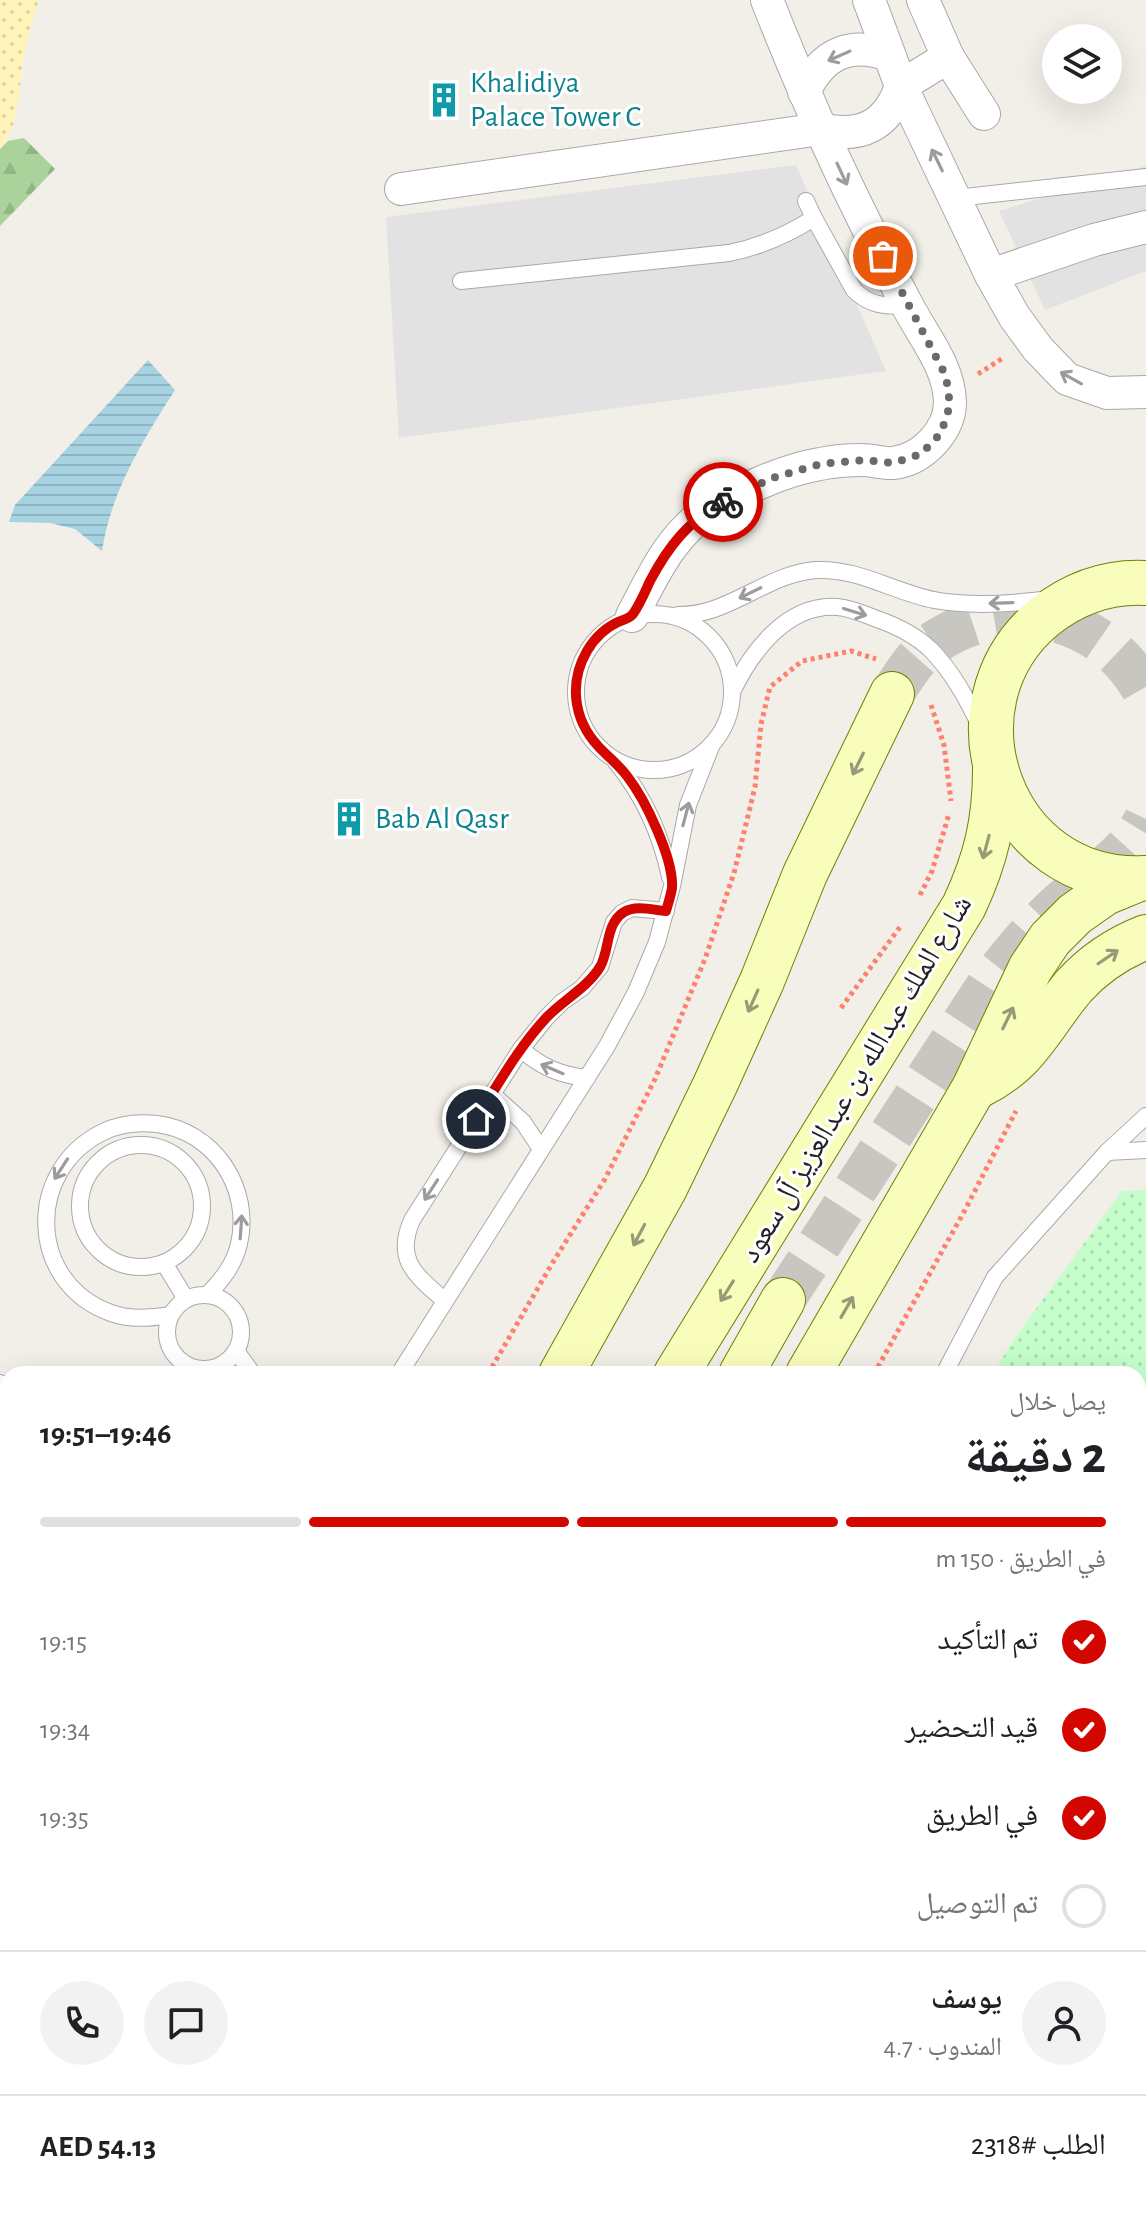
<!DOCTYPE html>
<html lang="ar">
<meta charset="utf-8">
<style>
:root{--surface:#fff;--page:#f2f2f2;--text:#202124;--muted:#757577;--line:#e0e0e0;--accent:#d30600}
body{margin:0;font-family:"Alegreya Sans","Noto Naskh Arabic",sans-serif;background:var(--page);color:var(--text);direction:rtl;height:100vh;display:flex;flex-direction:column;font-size:30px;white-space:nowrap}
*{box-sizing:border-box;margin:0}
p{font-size:26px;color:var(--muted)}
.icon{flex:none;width:44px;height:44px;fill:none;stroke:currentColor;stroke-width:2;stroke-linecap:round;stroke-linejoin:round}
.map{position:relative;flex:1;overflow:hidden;direction:ltr}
.panel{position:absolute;left:0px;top:1366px;width:1146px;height:848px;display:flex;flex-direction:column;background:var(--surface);border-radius:24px 24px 0 0;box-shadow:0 8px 32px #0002;direction:rtl}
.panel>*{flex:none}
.fabs{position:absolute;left:1042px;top:24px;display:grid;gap:16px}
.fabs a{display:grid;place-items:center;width:80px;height:80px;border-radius:50%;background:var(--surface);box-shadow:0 8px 32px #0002;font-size:40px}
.pin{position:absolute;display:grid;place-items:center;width:68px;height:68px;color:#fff;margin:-34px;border:4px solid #fff;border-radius:50%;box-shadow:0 2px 8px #0007}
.courier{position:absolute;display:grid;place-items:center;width:80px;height:80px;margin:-40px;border:6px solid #d30600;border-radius:50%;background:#fff;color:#222;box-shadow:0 2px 10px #0007}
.summary em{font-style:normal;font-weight:700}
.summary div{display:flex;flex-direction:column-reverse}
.summary{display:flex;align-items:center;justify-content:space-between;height:136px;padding:0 40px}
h1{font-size:52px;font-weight:700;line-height:60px}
.bar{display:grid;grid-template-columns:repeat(4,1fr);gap:12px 8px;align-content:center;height:96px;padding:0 40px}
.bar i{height:10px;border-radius:6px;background:var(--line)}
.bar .current{background:var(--accent)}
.bar p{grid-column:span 4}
.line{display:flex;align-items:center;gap:20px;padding:0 40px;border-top:2px solid var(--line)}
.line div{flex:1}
.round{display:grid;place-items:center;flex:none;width:84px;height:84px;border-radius:42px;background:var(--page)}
ol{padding:0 40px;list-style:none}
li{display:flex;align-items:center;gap:24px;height:88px}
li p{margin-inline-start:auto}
li .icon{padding:8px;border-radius:50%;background:var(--accent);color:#fff;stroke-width:4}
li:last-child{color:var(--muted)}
li i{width:44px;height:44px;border:4px solid var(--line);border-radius:50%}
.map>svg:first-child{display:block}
.forest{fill:url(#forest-firs)}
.sand{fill:url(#sand-dots)}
.park{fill:url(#park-dots)}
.parking{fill:#e2e2e2}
.water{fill:url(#water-rules)}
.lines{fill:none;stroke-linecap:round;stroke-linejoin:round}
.secondary-tunnel{stroke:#c8c6c0;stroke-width:44;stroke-dasharray:44 22;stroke-linecap:butt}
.lane-casing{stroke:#a9a9a9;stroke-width:18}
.street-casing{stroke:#a9a9a9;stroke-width:34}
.secondary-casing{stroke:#6f8100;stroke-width:46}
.path{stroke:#ff806c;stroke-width:5;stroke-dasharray:4 4;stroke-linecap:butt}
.lane{stroke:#fff;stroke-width:16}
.street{stroke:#fff;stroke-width:32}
.secondary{stroke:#f8fdbb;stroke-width:44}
.oneway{stroke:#9c9c9c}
.oneway2{stroke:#989a76}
.done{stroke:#6b6a67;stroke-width:8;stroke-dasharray:0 14.4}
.route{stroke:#d30600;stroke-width:10}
.labels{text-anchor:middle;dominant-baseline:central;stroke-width:6;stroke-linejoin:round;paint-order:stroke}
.culture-label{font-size:30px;fill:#0d838f;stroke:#fff;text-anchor:start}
.street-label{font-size:30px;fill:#222;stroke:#fff}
</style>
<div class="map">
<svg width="1146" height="2214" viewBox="0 0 1146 2214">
<defs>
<pattern id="forest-firs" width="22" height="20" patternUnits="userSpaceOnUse" patternTransform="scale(2)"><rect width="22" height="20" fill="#aad39b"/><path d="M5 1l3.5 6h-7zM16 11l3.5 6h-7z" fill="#92b585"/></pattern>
<pattern id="sand-dots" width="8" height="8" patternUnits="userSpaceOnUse" patternTransform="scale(2)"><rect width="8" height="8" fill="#fff3b9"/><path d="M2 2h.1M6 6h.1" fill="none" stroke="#dad09f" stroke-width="1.8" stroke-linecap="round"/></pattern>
<pattern id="park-dots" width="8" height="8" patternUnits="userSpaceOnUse" patternTransform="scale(2)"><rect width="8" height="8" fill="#c5fdcb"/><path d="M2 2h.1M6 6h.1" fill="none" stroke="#a9d9ae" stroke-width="1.8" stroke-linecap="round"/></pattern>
<pattern id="water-rules" width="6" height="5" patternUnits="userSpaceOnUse" patternTransform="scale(2)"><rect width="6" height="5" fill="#a7d2e1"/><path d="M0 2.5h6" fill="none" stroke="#8fb4c1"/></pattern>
</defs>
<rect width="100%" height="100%" fill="#f2efe8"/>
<path class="forest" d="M24,138L55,169L0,226V149L8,141Z"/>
<path class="sand" d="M0,0H39C34,18 27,37 24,56C19,83 19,130 0,149Z"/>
<path class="park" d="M1146,1190V2214H501L505,2206H1138V1374H993L1012,1342L1122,1191Z"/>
<g class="parking">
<path d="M796,165L886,371L399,438L386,217Z"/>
<path d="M1146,166V271L1045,310L999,211Z"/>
</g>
<path class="water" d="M148,360L175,390C143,440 111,491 102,551L75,529L50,523L9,522L15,505Z"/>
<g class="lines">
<g class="secondary-tunnel">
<path d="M892,694C904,675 916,655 935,642C1010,593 1104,614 1146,694"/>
<path d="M783,1300L989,984C1012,954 1035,926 1063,901C1094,875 1128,856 1146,819"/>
</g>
<g class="lane-casing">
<g id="lane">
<path d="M956,198L1146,177"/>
<path d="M806,201L814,218L854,290C870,306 885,306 907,306"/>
<path d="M461,281L729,253C760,247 787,235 814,218"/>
<circle cx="654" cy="692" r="78"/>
<path d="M678,615C690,615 703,613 714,609C749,597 778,573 816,570C858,568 894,592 934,600C972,607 1012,604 1050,599"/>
<path d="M733,690C752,651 787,604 837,607C851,608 864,614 877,619C897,626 915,635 930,649C952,671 967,699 980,726"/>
<path d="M616,762C644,796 661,834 670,877"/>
<path d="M521,1049C541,1067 560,1075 587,1078"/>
<path d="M492,1094L523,1122L541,1149"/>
<circle cx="141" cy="1206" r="61"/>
<path d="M1107,1152L1146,1150"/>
<path d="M164,1263L186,1299"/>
<circle cx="204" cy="1332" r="37"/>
<path d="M445,1301C417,1276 394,1261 412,1220L521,1049L546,1018L562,1002L582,988L600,967L614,922L622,913L632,908L666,911"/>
<path d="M171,1315C150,1318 130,1320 111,1313C27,1283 25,1170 103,1132C119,1124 139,1122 157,1124C214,1131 252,1188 239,1244C234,1265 222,1280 207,1295"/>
<path d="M236,1351L253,1374"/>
<path d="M399,1374L607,1046L636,992L657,942L672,886L688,805L712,744"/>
<path d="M944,1374L995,1277L1107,1152L1146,1116"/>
<path d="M0,1383L8,1397"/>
<path d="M452,2214L457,2206"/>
</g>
</g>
<g class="street-casing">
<g id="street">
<path d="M869,0L901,86L991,275L1014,316L1038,349L1067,379L1107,393L1146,392"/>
<path d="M923,0L948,57L984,114"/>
<path d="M804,92C822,54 849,41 889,55"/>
<path d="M401,189L821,129C861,139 888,125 901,86L948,57"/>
<path d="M991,275L1094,240L1146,227"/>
<path d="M632,616C653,576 670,536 709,510C740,490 784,470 820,464C834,461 849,460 863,460C873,460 883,464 893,463C922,460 950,431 950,402C949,365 922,335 906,303C888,269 871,235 854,200C822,135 794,68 767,0"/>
<path d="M0,1690L8,1692"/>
</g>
</g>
<g class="secondary-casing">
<g id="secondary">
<path d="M1144,878C1003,885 937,706 1044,617C1073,594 1108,581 1146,583"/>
<path d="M980,1085C1029,1061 1041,1025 1074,986C1094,964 1118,948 1146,937"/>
<path d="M561,1374L665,1188L715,1085L762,981L805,874L892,694"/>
<path d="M676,1374L964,906C986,859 995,821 995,769"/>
<path d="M741,1374L783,1300"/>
<path d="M808,1374L974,1088L1030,969L1050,939L1075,914L1105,893L1139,879"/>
<path d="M61,2214L65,2206"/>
<path d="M157,2214L162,2206"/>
<path d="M270,2214L272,2206"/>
<path d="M316,2214L321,2206"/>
</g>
</g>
<g class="path">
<path d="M978,374L1003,358"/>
<path d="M931,705L944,745L951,801"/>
<path d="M920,895L932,871L949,814"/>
<path d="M841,1008L900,927"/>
<path d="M488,1374L553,1262L605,1179L655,1079L705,959L734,873L747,820L755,787L761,724L770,687L802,661L851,651L876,659"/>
<path d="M874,1374L965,1210L1016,1111"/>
<path d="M0,2170L8,2157"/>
<path d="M373,2214L378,2206"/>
</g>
<use href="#lane" class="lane"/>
<use href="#street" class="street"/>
<use href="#secondary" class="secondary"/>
</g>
<defs><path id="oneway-shaft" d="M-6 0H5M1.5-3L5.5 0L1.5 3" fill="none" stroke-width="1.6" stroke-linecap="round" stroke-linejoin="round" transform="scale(2)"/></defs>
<g class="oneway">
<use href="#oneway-shaft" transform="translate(839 56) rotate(156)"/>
<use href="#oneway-shaft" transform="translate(937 160) rotate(-116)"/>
<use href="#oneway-shaft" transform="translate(842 174) rotate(65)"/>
<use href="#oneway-shaft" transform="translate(1071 378) rotate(-151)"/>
<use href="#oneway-shaft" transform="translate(750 593) rotate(154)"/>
<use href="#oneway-shaft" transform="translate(1001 603) rotate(178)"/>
<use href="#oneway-shaft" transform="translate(855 612) rotate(17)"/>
<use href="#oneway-shaft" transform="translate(686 814) rotate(-75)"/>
<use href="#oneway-shaft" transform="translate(552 1069) rotate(-157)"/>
<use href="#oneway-shaft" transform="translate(61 1169) rotate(123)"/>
<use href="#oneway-shaft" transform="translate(431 1190) rotate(123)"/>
<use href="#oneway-shaft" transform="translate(241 1227) rotate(-86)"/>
</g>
<g class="oneway2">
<use href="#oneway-shaft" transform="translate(858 764) rotate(116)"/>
<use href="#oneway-shaft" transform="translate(986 847) rotate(105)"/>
<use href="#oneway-shaft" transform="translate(1108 957) rotate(-34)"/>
<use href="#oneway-shaft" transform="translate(753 1001) rotate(114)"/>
<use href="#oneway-shaft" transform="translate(1008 1018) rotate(-64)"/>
<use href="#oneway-shaft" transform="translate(639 1235) rotate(118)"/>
<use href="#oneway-shaft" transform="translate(727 1291) rotate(122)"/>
<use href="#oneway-shaft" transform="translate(847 1307) rotate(-60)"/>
</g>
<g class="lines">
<path class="done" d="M723,502L772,478L821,464L864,460L893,463L921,454L941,433L950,405L946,376L883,256"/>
<path class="route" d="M476,1119C498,1085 518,1048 546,1018C563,1000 587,988 600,967C610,950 605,924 624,912C636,905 653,910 666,911C668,904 671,895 672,888C674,859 645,799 627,776C618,764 607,756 598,746C573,719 569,682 587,651C594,639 605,628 618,622C624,620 630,618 633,614C640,604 645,592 650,581C668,547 688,521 723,502"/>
</g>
<defs>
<g id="building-bare" transform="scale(2.76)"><path d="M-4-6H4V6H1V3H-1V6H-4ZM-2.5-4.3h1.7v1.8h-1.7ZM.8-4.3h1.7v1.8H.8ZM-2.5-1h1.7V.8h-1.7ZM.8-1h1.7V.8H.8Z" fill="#0f9aa8" stroke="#fff" stroke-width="2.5" paint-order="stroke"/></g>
</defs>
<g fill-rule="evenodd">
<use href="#building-bare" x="444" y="100"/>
<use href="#building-bare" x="349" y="819"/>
</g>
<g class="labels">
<g class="culture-label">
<text x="470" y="83">Khalidiya<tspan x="470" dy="34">Palace Tower C</tspan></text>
<text x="375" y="819">Bab Al Qasr</text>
</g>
<g class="street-label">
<text transform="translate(856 1079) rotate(-59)">شارع الملك عبدالله بن عبدالعزيز آل سعود</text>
</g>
</g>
</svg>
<div class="fabs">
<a><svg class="icon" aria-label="layers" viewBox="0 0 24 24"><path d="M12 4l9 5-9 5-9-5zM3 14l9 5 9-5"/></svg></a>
</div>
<div class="pin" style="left:883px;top:256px;background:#ea580c"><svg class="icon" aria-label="bag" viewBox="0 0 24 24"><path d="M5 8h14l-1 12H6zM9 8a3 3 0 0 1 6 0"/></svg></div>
<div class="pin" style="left:476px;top:1119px;background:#1f2937"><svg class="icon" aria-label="home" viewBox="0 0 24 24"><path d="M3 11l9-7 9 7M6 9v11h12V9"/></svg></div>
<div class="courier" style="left:723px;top:502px"><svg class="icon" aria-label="bike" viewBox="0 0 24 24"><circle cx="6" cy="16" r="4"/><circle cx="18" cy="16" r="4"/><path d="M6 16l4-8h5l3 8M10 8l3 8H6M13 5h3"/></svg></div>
<section class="panel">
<div class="summary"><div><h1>2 دقيقة</h1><p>يصل خلال</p></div><em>19:46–19:51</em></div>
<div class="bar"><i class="current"></i><i class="current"></i><i class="current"></i><i></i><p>في الطريق · 150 m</p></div>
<ol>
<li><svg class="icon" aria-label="check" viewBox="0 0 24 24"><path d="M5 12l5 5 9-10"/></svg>تم التأكيد<p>19:15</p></li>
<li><svg class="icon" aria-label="check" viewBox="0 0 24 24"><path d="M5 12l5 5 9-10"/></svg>قيد التحضير<p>19:34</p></li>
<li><svg class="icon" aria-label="check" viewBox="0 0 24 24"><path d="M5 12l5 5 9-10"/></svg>في الطريق<p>19:35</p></li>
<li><i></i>تم التوصيل</li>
</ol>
<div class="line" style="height:144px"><a class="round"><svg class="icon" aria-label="person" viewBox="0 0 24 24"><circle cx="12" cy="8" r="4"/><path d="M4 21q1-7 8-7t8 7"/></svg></a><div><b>يوسف</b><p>المندوب · 4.7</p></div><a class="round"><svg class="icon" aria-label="chat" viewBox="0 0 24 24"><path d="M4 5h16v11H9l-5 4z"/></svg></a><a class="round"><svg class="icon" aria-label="phone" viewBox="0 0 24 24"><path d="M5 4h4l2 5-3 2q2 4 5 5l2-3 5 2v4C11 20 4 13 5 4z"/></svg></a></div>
<div class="line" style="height:104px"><div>الطلب #2318</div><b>AED 54.13</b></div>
</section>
</div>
